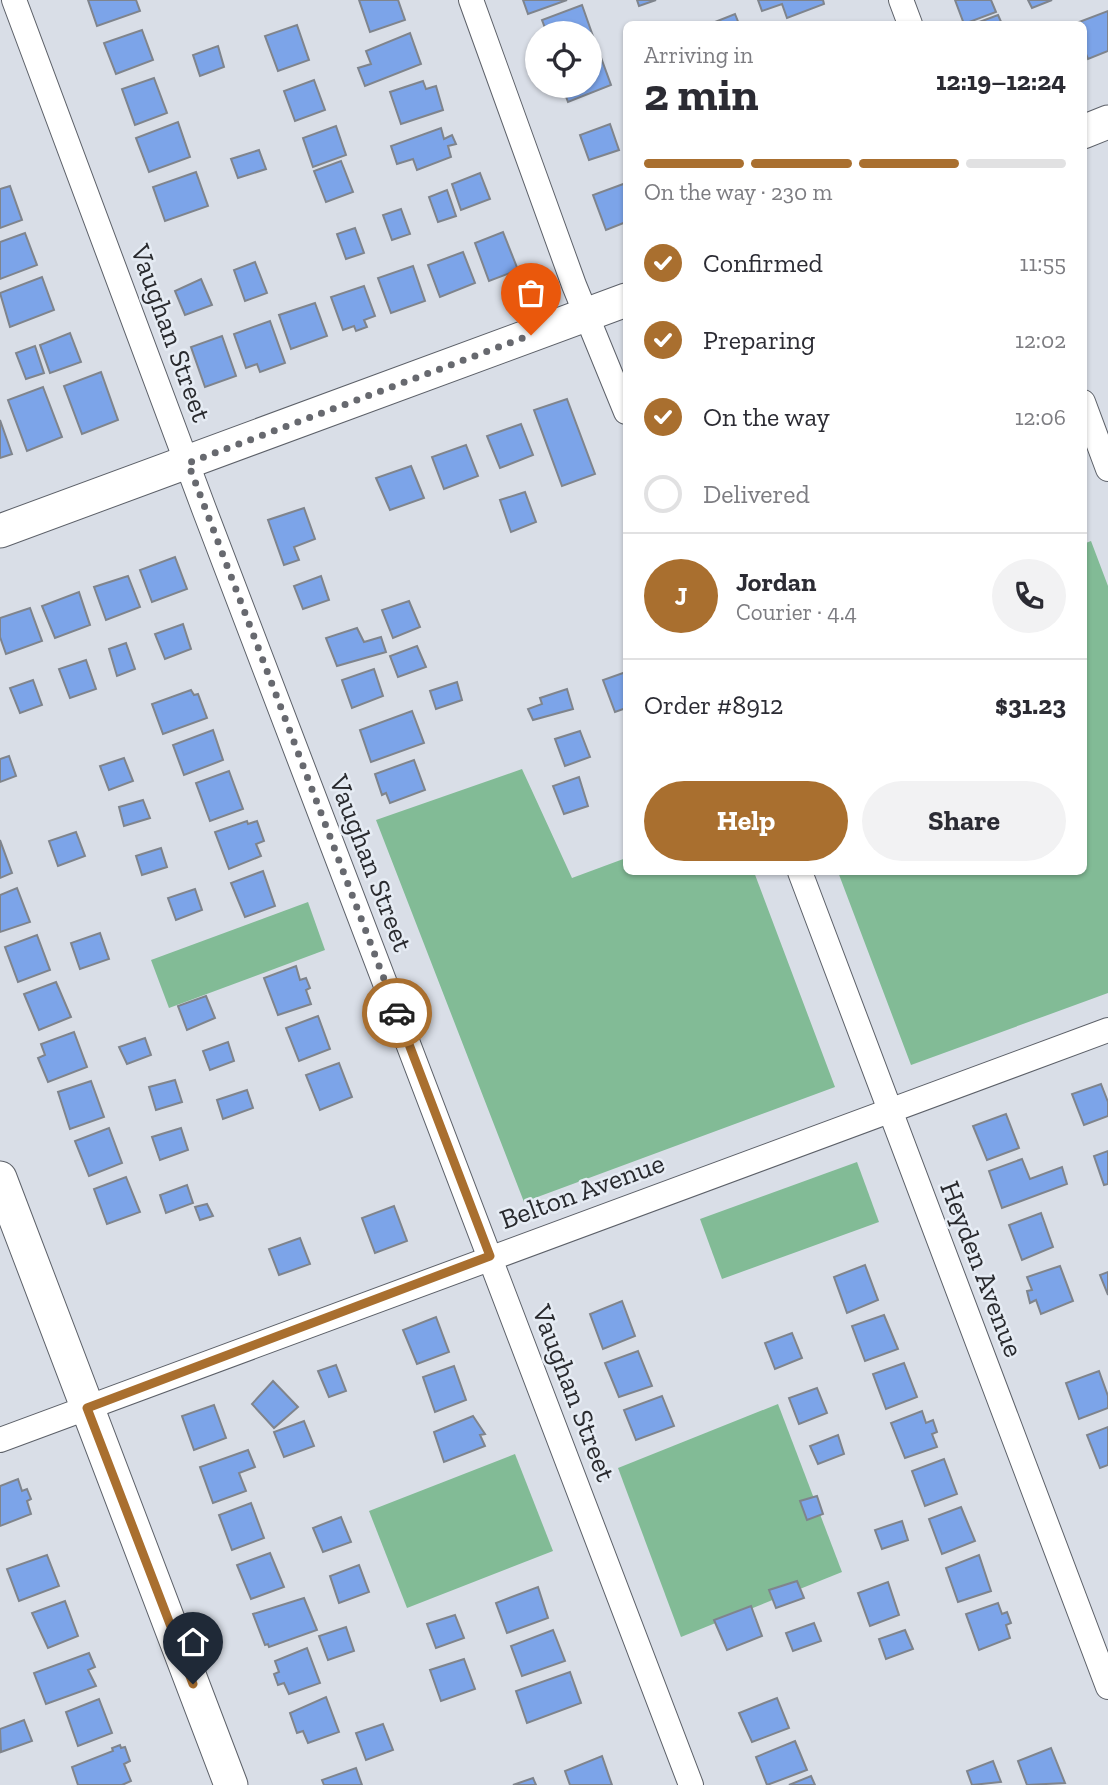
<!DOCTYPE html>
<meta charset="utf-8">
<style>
:root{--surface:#fff;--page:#f2f2f3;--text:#2b2b33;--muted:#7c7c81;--line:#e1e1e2;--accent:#a96f2f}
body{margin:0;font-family:"Zilla Slab",serif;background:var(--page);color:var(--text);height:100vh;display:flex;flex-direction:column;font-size:26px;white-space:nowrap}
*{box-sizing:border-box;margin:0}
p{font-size:23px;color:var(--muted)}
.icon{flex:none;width:38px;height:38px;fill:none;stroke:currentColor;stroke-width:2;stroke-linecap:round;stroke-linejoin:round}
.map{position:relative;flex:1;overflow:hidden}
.side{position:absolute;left:623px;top:21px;width:464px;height:854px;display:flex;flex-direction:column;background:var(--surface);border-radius:10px;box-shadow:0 2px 5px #0004}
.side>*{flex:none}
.buttons{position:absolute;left:525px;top:21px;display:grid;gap:14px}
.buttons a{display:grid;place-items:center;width:77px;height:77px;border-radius:50%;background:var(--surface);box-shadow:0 2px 5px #0004;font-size:35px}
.pin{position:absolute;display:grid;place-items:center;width:60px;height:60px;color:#fff;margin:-72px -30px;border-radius:50% 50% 50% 0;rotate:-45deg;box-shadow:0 0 7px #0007}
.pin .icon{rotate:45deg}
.courier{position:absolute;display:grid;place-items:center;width:70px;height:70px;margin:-35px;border:5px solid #a96f2f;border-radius:50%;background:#fff;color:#222;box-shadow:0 2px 9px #0007}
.headline em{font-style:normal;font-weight:700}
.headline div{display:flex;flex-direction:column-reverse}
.headline{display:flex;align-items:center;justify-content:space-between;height:119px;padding:0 21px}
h1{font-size:46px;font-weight:700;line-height:52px}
.bar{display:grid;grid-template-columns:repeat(4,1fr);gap:10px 7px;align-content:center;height:84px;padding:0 21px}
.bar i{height:9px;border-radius:5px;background:var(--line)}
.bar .on{background:var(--accent)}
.bar p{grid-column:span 4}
.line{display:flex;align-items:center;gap:18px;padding:0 21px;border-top:2px solid var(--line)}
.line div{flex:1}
.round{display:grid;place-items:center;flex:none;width:74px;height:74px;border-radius:37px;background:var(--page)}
ol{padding:0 21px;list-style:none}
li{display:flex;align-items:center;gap:21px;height:77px}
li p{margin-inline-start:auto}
li .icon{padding:7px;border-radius:50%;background:var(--accent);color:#fff;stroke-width:4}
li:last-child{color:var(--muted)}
li i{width:38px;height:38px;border:4px solid var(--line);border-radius:50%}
.action{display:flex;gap:14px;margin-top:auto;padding:14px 21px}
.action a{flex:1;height:80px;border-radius:42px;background:var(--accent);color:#fff;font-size:28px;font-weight:700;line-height:80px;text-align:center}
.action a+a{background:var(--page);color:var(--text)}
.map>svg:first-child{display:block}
.green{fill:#82bb96}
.building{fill:#7ca4e9;stroke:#7f848c;stroke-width:2}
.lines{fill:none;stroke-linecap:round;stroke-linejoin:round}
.street-casing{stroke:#5d6169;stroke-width:26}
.secondary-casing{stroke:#5d6169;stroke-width:35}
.street{stroke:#fff;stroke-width:24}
.secondary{stroke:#fff;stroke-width:33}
.done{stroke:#67696f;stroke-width:7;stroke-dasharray:0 12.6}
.route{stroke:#a96f2f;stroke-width:9}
.labels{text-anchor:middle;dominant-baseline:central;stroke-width:5;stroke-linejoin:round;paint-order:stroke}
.street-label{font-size:28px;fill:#292a2e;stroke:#e6ecf4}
</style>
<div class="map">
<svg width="1108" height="1785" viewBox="0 0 1108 1785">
<rect width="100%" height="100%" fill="#d9dee7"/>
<g class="green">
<path d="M1091,541L1108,586V993L911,1065L838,872H1083V544Z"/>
<path d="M522,769L572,878L626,858V872H754L835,1087L524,1202L376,820Z"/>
<path d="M308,902L325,950L169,1008L151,960Z"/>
<path d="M857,1162L879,1222L722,1279L700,1219Z"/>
<path d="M778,1404L842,1572L681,1637L618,1468Z"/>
<path d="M515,1454L553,1551L407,1608L369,1511Z"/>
</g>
<g class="building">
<path d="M88,0H136L140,11L97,26Z"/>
<path d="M359,0H398L405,20L370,32Z"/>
<path d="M523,0H567L528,14Z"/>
<path d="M637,0H656L639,6Z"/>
<path d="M758,0H823L824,4L787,18L782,4L762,11Z"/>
<path d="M955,0H991L996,12L964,24Z"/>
<path d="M1028,0H1052L1032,8Z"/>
<path d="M582,5L594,39L590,40V33H547L542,20Z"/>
<path d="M1108,11V51L1088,59L1083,47V24H1074Z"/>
<path d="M735,14L739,24H710Z"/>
<path d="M998,15L1002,24H974Z"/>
<path d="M297,25L309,60L278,71L265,36Z"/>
<path d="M142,30L153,60L116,74L104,43Z"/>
<path d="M410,33L421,64L365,86L358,68L371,64L366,51Z"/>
<path d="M218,46L224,67L200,76L193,55Z"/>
<path d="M599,52L611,85L568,102L562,86H590V56Z"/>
<path d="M154,78L167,113L135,125L122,89Z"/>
<path d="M314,80L325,110L295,121L284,91Z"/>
<path d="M423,81L426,89L436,86L443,110L401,124L390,92Z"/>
<path d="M178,122L190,157L149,172L136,138Z"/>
<path d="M610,124L619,150L589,160L580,135Z"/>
<path d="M336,126L346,155L313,167L303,138Z"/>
<path d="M441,128L444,139L452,135L456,144L448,146L451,157L417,170L413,159L397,164L391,146Z"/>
<path d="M259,150L266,169L238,178L231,159Z"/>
<path d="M341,161L353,192L326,202L314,171Z"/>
<path d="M196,172L208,206L165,221L153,187Z"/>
<path d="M480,173L490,199L461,210L452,184Z"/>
<path d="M626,183V222L606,230L593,195Z"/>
<path d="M10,186L22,220L0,228V189Z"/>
<path d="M447,190L456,216L438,222L429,197Z"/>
<path d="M401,209L410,234L392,240L383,215Z"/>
<path d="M355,228L364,253L346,259L337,234Z"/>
<path d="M503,232L518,270L489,281L475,243Z"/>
<path d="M25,233L37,265L0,279V242Z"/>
<path d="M463,252L475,283L440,297L428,265Z"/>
<path d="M255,262L267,293L245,301L234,270Z"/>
<path d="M413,266L425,301L391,313L378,278Z"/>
<path d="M42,277L54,310L10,327L0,293Z"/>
<path d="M201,279L212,305L185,315L175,291Z"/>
<path d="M364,286L375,316L364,320L367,327L356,331L354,326L343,330L331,297Z"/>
<path d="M315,303L327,336L291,349L279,315Z"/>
<path d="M270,321L285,363L260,372L257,364L246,368L234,334Z"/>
<path d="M70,333L81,362L50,373L40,345Z"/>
<path d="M222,336L236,376L205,387L191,347Z"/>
<path d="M35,346L44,373L26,379L16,353Z"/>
<path d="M101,372L118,420L82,434L64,386Z"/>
<path d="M43,387L62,437L27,451L8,400Z"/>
<path d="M567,399L595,474L562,486L534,410Z"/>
<path d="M0,420L12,454L0,458Z"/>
<path d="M521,424L533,455L500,468L487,436Z"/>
<path d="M466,445L478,476L444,489L432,457Z"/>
<path d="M411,466L424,498L390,510L376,478Z"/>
<path d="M525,492L536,522L511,532L500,500Z"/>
<path d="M304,508L315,539L294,547L299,560L284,565L268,520Z"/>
<path d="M175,557L187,589L152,602L140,570Z"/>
<path d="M128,576L140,607L106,620L94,587Z"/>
<path d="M321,576L329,600L303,609L294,586Z"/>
<path d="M79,592L90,625L55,638L42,606Z"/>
<path d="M409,601L420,627L393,638L382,610Z"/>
<path d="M30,608L42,641L6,654L0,637V618Z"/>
<path d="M183,624L191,649L165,659L155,634Z"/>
<path d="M357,628L364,642L381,637L386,652L337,666L326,638Z"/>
<path d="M126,643L135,669L117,676L109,649Z"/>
<path d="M417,646L426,667L398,677L390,656Z"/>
<path d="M86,660L96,689L70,698L59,669Z"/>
<path d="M374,669L383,696L352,708L342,680Z"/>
<path d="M626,672V708L615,712L603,680Z"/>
<path d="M33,680L42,705L20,713L10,688Z"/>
<path d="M457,682L462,700L436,709L430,691Z"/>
<path d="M567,689L573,709L533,720L528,709L542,704L540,698Z"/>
<path d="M191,690L194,695L198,694L207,718L163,734L152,704Z"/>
<path d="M412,711L424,743L371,762L360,730Z"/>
<path d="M213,730L223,760L184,775L173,745Z"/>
<path d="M580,731L590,757L565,766L555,739Z"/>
<path d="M9,756L16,776L0,782V759Z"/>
<path d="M124,758L133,781L109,790L100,766Z"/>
<path d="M414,760L425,790L390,803L386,793L382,795L375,774Z"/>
<path d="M229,771L243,809L210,821L196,783Z"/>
<path d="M579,777L588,806L564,814L553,786Z"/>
<path d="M143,800L150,818L124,826L119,807Z"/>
<path d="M247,821L248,824L257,821L264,841L256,844L261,856L229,869L215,832Z"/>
<path d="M76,832L85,856L58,866L49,841Z"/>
<path d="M0,840L12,873L0,878Z"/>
<path d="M161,848L167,867L142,875L136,856Z"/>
<path d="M263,871L275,906L245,917L231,883Z"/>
<path d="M17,888L30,922L0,932V895Z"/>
<path d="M195,889L202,910L176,920L168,898Z"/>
<path d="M100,933L109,959L80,969L71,943Z"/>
<path d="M37,935L50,970L18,982L5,947Z"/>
<path d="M296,966L300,980L306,978L310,988L306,990L311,1004L278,1015L264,978Z"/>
<path d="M56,982L71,1017L39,1030L24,994Z"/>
<path d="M206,996L215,1018L187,1030L178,1006Z"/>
<path d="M318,1016L330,1049L299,1061L286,1028Z"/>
<path d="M74,1032L87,1067L48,1082L38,1058L45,1055L41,1044Z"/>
<path d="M145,1038L151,1055L127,1064L119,1047Z"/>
<path d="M228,1042L234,1061L210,1070L203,1051Z"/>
<path d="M339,1063L352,1097L320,1110L306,1075Z"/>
<path d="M175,1080L182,1102L156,1110L149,1087Z"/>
<path d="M91,1081L104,1117L70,1129L58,1092Z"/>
<path d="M1101,1084L1108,1102V1116L1084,1125L1072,1094Z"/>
<path d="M247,1090L253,1108L223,1119L217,1100Z"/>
<path d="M1006,1114L1019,1148L987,1160L973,1126Z"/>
<path d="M109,1128L122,1163L89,1176L75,1141Z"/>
<path d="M181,1128L188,1150L160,1160L152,1137Z"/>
<path d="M1108,1151V1184L1104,1185L1094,1156Z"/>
<path d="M1022,1159L1030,1179L1062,1167L1067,1184L1002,1208L989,1171Z"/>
<path d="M126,1177L140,1212L107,1224L94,1189Z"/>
<path d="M187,1185L193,1203L166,1213L160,1195Z"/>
<path d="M207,1204L213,1216L200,1220L195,1207Z"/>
<path d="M394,1206L407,1241L375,1253L362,1218Z"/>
<path d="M1041,1213L1053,1247L1022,1260L1009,1225Z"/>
<path d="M300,1238L310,1264L279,1275L269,1249Z"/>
<path d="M865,1265L878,1300L847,1313L834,1277Z"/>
<path d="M1060,1266L1073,1301L1041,1314L1036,1300L1030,1303L1027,1291L1032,1290L1027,1277Z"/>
<path d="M1108,1272V1295L1100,1275Z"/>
<path d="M622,1301L635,1336L603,1349L590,1314Z"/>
<path d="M884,1315L898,1349L865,1361L852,1326Z"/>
<path d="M436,1317L449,1352L417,1364L403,1330Z"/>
<path d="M792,1333L802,1358L775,1369L765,1343Z"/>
<path d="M638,1351L652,1386L619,1397L605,1363Z"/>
<path d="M904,1363L917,1397L886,1409L873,1374Z"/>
<path d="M336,1365L346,1391L329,1397L318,1371Z"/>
<path d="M454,1366L466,1400L435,1412L423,1377Z"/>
<path d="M1099,1371L1108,1396V1408L1079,1419L1066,1383Z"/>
<path d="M273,1381L298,1407L274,1428L252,1404Z"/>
<path d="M817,1388L827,1413L799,1424L789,1398Z"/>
<path d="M662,1396L674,1426L636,1440L624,1410Z"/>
<path d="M214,1405L226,1438L194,1450L182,1416Z"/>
<path d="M922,1411L926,1423L933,1420L937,1432L932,1434L937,1447L905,1458L891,1423Z"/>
<path d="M473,1416L485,1434L480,1435L485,1446L444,1462L434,1432Z"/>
<path d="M304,1421L314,1446L284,1457L274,1432Z"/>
<path d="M1108,1427V1465L1100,1468L1087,1435Z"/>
<path d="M838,1435L844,1454L818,1464L810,1446Z"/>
<path d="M248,1450L255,1467L239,1473L246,1491L213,1503L200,1467Z"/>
<path d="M944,1459L957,1494L925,1506L912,1471Z"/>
<path d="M18,1479L22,1491L27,1489L31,1499L27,1501L31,1514L0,1526V1486Z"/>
<path d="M817,1496L823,1514L807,1520L800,1501Z"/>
<path d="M251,1503L264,1538L232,1550L219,1515Z"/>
<path d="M961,1507L975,1541L942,1554L929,1519Z"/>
<path d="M341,1517L351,1542L323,1552L313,1528Z"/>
<path d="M902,1521L908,1540L882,1549L875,1530Z"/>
<path d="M270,1553L284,1587L251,1599L237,1565Z"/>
<path d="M47,1555L59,1586L19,1601L7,1569Z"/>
<path d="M979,1555L991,1591L958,1602L946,1568Z"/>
<path d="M359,1565L369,1592L339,1603L330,1576Z"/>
<path d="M797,1581L804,1598L776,1608L769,1590Z"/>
<path d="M888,1582L899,1615L870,1626L858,1593Z"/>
<path d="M538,1587L548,1618L507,1633L496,1603Z"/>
<path d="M304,1598L317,1630L269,1647L268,1644L265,1645L253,1614Z"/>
<path d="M65,1601L78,1636L48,1648L32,1613Z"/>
<path d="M998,1603L1002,1614L1007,1612L1011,1623L1006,1625L1010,1638L979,1650L966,1614Z"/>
<path d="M751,1606L762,1636L727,1650L714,1620Z"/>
<path d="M455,1615L464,1638L436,1648L427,1624Z"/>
<path d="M814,1623L821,1641L793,1651L786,1633Z"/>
<path d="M346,1627L354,1651L328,1660L319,1636Z"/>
<path d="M553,1630L565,1661L522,1676L511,1646Z"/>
<path d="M905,1630L913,1649L886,1659L879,1639Z"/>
<path d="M307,1648L320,1683L289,1694L284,1683L278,1685L274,1674L279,1672L275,1661Z"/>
<path d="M89,1653L95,1667L88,1670L96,1686L46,1704L34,1673Z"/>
<path d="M464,1659L475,1689L441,1701L430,1670Z"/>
<path d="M570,1672L581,1703L527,1723L516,1691Z"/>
<path d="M326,1697L339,1732L308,1743L303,1731L297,1733L290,1713Z"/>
<path d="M777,1698L789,1728L752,1742L739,1713Z"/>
<path d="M99,1699L112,1733L78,1746L66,1712Z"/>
<path d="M24,1720L32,1741L1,1752L0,1729Z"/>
<path d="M383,1724L393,1750L366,1760L356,1733Z"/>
<path d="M795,1741L807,1770L767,1785L756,1757Z"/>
<path d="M120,1745L121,1748L125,1747L130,1761L124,1764L131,1781L122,1785H78L72,1767L113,1751L112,1748Z"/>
<path d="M1051,1748L1065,1783L1027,1785L1018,1761Z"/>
<path d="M602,1756L612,1785H570L565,1771Z"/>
<path d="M993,1761L1001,1782L972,1785L967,1771Z"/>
<path d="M356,1768L362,1785H324L322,1780Z"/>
<path d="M811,1776L815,1785H789Z"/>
<path d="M533,1778L536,1785H513Z"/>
</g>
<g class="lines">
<g class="street-casing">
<g id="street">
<path d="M14,0L204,509L691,1785"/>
<path d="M471,0L574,285L626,412"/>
<path d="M901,0L910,24"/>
<path d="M1083,402L1108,469"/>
<path d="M800,872L1108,1687"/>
<path d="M0,1440L1108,1030"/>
</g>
</g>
<g class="secondary-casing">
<g id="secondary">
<path d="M1083,132L1108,122"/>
<path d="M0,531L626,300"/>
<path d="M0,1178L231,1785"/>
</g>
</g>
<use href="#street" class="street"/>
<use href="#secondary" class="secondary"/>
</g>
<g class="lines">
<path class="done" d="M397,1013L188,463L531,335"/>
<path class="route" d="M193,1684L87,1408L490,1256L397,1013"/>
</g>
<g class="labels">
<g class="street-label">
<text transform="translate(171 333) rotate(70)">Vaughan Street</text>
<text transform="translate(371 863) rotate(69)">Vaughan Street</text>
<text transform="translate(582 1191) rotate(-20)">Belton Avenue</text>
<text transform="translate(982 1269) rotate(69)">Heyden Avenue</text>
<text transform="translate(574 1393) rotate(69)">Vaughan Street</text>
</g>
</g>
</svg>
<div class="buttons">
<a><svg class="icon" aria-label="locate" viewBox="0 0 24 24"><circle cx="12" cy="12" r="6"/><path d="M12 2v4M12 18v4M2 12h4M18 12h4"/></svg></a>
</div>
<div class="pin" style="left:531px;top:335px;background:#ea580c"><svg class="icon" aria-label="bag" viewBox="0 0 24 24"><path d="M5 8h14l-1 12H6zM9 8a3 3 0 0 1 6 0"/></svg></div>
<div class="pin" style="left:193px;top:1684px;background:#1f2937"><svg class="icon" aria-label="home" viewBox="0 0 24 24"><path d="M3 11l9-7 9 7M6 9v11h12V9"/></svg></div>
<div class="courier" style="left:397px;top:1013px"><svg class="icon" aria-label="car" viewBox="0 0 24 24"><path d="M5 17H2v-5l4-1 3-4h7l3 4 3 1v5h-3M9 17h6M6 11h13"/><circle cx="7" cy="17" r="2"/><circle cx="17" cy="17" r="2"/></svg></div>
<section class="side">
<div class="headline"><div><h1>2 min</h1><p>Arriving in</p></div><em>12:19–12:24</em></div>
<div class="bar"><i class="on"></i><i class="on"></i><i class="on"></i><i></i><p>On the way · 230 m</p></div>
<ol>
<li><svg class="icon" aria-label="check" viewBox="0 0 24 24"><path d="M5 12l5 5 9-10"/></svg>Confirmed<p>11:55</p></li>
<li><svg class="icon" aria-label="check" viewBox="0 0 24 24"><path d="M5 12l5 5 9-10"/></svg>Preparing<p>12:02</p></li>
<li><svg class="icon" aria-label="check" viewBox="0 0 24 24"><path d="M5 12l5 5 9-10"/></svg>On the way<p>12:06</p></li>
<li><i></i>Delivered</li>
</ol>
<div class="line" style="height:126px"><b class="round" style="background:var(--accent);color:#fff">J</b><div><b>Jordan</b><p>Courier · 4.4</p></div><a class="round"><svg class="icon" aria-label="phone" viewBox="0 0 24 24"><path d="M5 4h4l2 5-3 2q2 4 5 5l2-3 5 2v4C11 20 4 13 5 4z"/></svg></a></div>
<div class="line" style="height:91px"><div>Order #8912</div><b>$31.23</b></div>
<div class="action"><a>Help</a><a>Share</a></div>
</section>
</div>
